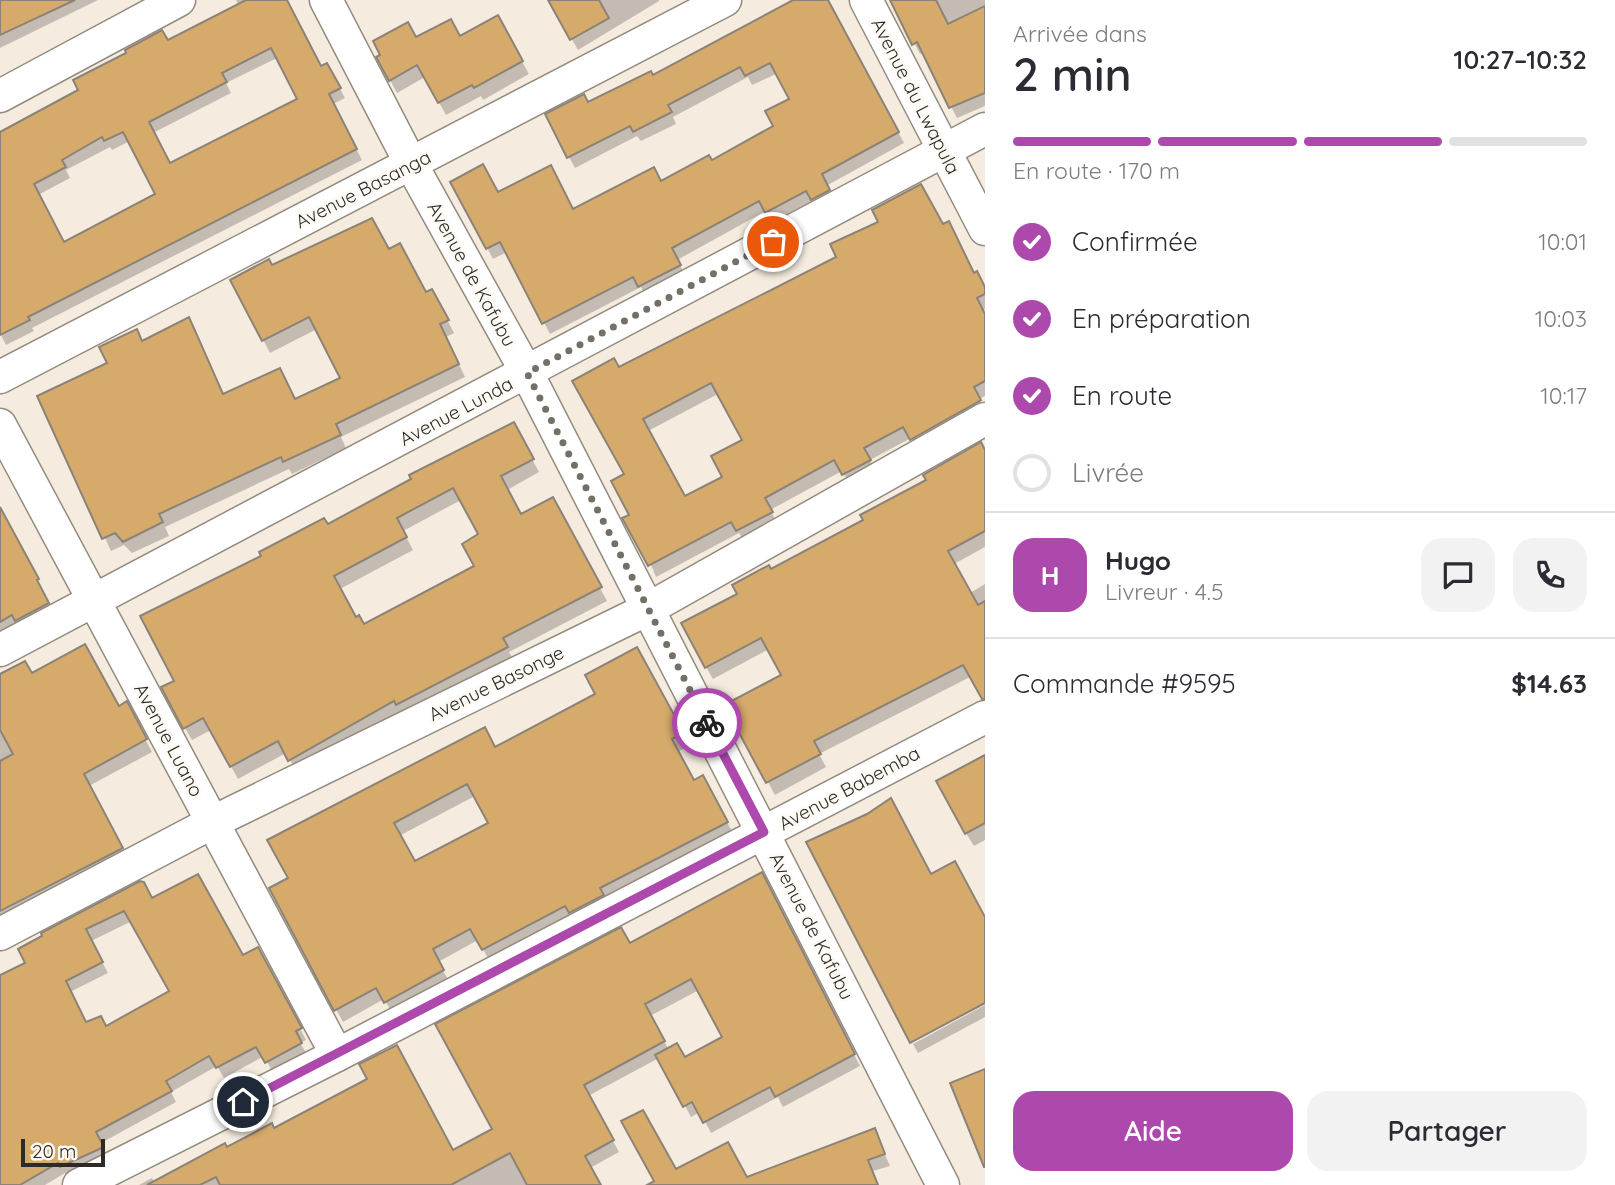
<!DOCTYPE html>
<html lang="fr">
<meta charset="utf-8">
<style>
:root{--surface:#fff;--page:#f2f2f3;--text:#2b2b33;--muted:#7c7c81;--line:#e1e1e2;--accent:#ad48ad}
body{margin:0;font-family:Quicksand,sans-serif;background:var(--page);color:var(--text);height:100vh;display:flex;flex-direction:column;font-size:26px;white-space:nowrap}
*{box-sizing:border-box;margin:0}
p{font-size:23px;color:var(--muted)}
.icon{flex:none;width:38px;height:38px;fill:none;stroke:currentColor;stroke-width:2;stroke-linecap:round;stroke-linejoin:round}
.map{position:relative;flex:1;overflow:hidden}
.drawer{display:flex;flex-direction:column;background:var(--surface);width:630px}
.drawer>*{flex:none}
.scale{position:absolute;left:21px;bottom:18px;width:84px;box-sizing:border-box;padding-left:7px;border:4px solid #2e2b26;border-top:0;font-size:19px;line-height:24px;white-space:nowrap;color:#2e2b26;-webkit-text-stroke:5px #fefaf5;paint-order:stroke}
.pin{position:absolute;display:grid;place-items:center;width:60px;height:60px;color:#fff;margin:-30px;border:4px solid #fff;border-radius:50%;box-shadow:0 2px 7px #0007}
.courier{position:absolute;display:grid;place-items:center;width:70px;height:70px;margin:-35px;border:5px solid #ad48ad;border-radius:50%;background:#fff;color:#222;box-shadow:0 2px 9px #0007}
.head em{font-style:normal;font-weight:600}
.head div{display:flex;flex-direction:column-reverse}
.head{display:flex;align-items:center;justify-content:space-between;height:119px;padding:0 28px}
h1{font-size:46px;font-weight:600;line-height:52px}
.bar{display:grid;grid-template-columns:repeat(4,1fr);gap:10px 7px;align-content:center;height:84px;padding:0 28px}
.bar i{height:9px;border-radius:5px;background:var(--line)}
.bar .on{background:var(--accent)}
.bar p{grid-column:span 4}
.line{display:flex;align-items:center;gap:18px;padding:0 28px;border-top:2px solid var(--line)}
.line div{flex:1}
.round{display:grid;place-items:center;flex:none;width:74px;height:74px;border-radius:21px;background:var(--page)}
ol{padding:0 28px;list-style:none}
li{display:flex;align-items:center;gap:21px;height:77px}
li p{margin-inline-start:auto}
li .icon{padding:7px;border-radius:50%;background:var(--accent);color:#fff;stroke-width:4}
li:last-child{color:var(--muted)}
li i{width:38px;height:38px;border:4px solid var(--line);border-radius:50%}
.action{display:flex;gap:14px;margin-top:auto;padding:14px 28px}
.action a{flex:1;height:80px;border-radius:21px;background:var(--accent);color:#fff;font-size:28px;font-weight:600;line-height:80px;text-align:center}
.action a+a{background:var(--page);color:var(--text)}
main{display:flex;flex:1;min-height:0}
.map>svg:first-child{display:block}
.shadow{fill:#0003;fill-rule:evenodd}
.building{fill:#d6aa6b;stroke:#8c8378;stroke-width:2;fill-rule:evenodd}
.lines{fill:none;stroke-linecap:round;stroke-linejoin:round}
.minor-casing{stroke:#948b7f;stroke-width:35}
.minor{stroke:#fff;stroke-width:32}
.done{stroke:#746f67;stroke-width:7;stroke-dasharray:0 12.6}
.route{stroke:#ad48ad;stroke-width:9}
.labels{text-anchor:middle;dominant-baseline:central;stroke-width:6;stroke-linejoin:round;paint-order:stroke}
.street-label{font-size:19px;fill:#2e2b26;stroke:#fefaf5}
</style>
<main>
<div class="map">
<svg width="985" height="1185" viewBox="0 0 985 1185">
<rect width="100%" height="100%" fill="#f5ecdf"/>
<g class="shadow">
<path d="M0,0H98L0,48Z"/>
<path d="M236,0H285L321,68L327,65L345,98L333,104L362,160L32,328L34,331L6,345L0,333V134L239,6ZM277,58L299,100L170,165L153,133L231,93L226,83ZM130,141L157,195L63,244L38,195L70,178L66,170L110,147L112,150Z"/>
<path d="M550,0H659V1L578,50Z"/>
<path d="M798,0H827L904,143L826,186L835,201L819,210L814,201L773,223L766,211L677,260L686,276L646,297L641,287L550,334L507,252L493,259L452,182L573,211L711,163L776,127L791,100L778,73L752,85L748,77L673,117L676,124L641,141L637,136L575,168L569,157L587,104L653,78Z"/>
<path d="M892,0H985V106L957,118L924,52L920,54Z"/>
<path d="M497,17L529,74L483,100L481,96L446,115L425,77L397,93L390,80L416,39L460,38Z"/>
<path d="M942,226L985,290V309L982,311L985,317V396L979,399L985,410L918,451L911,438L870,460L876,472L851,486L842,471L770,510L778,524L745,542L739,533L656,577L631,515L618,369ZM718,394L744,441L725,478L685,499L648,431Z"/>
<path d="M389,251L426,294L439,304L454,333L446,337L465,377L341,437L346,448L292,474L289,469L165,527L169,536L132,553L124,545L111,551L39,396L109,364L189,320L224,395L295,400L342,379L317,329L270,353L232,280L272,267Z"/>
<path d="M513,424L539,472L507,490L521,517L552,500L607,601L509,652L514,660L297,772L286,753L238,779L211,730L192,740L185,728L177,681L327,527ZM461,500L480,535L476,567L364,626L356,619L340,589L413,550L403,531Z"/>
<path d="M985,452V547L954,564L970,593L985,584V694L972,676L819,754L826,767L775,795L727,706L783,676L769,649L713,679L706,667L739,594L771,571Z"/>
<path d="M0,531L15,538L54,615L0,637Z"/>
<path d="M636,649L689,746L677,752L694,782L703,778L734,835L490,962L478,940L438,962L450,983L393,1014L384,999L343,1022L271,889L495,749L597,694ZM475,796L490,823L414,863L399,836Z"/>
<path d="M0,676H31L118,708L126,704L152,752L89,786L128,861L0,929Z"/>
<path d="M985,757V840L974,846L966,833Z"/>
<path d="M141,883L152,900L243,958L264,960L306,1040L300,1043L307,1054L273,1073L264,1056L224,1078L217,1066L171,1092L176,1102L101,1143L108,1158L68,1177L65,1173L45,1185H0V977L28,963L19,947ZM132,921L171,991L106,1028L86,1024L70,992L108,973L91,941Z"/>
<path d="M768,886L860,1066L783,1107L778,1097L711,1133L700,1112L691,1117L659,1058L588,1096L619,1152L590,1168L599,1185H139L152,1178L155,1183L274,1130L453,1152L495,1130L629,945ZM699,990L724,1037L684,1059L669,1050L650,1016Z"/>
<path d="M985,1005V1017L918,1053L913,1044Z"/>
<path d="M874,1130L890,1166L873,1171L879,1185H650L676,1172L746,1179Z"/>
</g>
<g class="building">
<path d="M0,0H75L0,35Z"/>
<path d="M246,0H287L321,66L327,63L341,88L329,94L357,149L28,317L30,320L0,335V132L78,90L73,80L126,53L125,50L162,30L168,40ZM271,48L297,99L170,163L149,122L227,82L222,73ZM123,132L155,194L64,242L34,184L66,167L62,160L102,137L104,141Z"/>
<path d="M548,0H599L609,18L570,40Z"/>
<path d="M793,0H828L899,132L822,174L830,190L811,200L806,191L765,213L759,201L672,248L681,265L638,287L633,277L542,324L500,242L486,249L450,182L483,164L498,192L551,165L573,209L654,167L661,181L709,155L712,160L773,126L765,111L789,99L770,63L745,76L740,67L668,105L672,112L633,132L630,126L567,158L545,114L584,94L588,102L651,71L653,75Z"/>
<path d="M890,0H936L948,24L985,6V93L949,108L917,42L912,45Z"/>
<path d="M498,15L523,61L474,88L472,85L438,103L417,65L389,81L376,57L380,55L373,41L408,22L416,37L451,19L460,36Z"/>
<path d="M921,184L943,224L949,221L974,273L977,271L985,287V294L977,298L985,314V381L974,387L981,400L910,440L903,427L864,448L871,460L842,475L834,460L765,498L773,512L736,531L731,522L648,566L622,518L629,515L611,481L624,474L572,381L614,358L619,367L836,257L830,244L878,222L872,210ZM711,383L742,440L711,456L722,477L685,496L643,419Z"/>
<path d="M372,218L389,249L400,243L426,292L432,289L449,320L440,324L459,364L336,424L341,435L283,462L281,457L159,514L163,522L123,542L115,533L102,539L37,396L107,363L99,347L137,329L142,341L189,317L223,394L280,368L295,399L340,378L309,317L262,341L230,280L269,259L272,265Z"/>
<path d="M514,422L534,459L501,476L521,514L553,497L602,587L503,638L508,647L396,705L394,701L288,761L278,741L230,767L203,718L183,729L161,687L174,681L140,616L261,556L259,552L324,518L328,524L411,479L409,475ZM453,488L478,534L462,544L474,566L364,624L359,615L356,617L334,576L407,537L397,518Z"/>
<path d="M981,442L985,450V531L948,551L978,605L985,601V699H982L963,665L814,741L821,754L766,783L724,705L781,675L761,638L705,668L681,623L737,594L732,585L769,565L771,569L863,520L860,515L926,480L923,475Z"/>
<path d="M0,507L39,579L37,580L49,603L15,621L12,615L0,622Z"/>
<path d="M85,644L119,706L127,701L147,739L84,774L123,848L0,911V761L13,754L0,730V674L25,661L32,673Z"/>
<path d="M637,647L684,733L672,739L694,780L703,775L728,822L600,888L604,895L569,913L565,906L482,950L470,929L433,949L444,970L384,1003L376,988L334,1011L269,888L288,878L267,840L485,727L495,747L595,694L585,675ZM467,784L488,823L415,861L394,823Z"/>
<path d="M985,755V823L965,834L936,781Z"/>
<path d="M891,798L931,874L955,861L985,917V1003L910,1043L806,842L867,814Z"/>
<path d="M762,872L855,1054L775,1097L770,1087L703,1123L692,1102L683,1107L655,1055L677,1043L685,1057L722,1037L691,979L645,1004L665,1041L584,1085L614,1140L585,1156L601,1185H527L510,1153L451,1185H220L216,1177L200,1185H147L225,1143L227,1147L272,1123L274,1128L367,1079L359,1064L397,1045L453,1150L492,1129L435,1024L621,927L630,943Z"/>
<path d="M198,874L243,955L258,947L302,1028L296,1031L302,1043L265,1063L256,1047L216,1068L209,1056L166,1081L172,1091L96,1132L104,1147L60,1167L58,1163L20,1185H0V975L25,963L18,949L42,936L41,933L140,881L144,882L152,898ZM124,911L169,991L106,1026L101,1016L86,1022L66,981L103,962L86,929Z"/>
<path d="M985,1069V1167H984L950,1083Z"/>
<path d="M643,1110L676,1169L728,1142L747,1177L875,1128L885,1154L868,1160L878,1185H647L654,1181L621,1121Z"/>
</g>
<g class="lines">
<g class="minor-casing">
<g id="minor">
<path d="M326,0L411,164L527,373L943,1185"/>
<path d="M866,0L985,229"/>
<path d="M0,96L179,0"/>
<path d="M0,377L725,0"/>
<path d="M0,425L337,1055"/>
<path d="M0,650L985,129"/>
<path d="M0,934L213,822L648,609L985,419"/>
<path d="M79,1185L337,1055L985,717"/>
</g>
</g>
<use href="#minor" class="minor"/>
</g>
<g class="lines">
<path class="done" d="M707,723L527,373L773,242"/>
<path class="route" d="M243,1102L764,832L707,723"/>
</g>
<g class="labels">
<g class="street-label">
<text transform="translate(916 96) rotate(63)">Avenue du Lwapula</text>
<text transform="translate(363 189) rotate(-27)">Avenue Basanga</text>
<text transform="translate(472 274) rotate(61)">Avenue de Kafubu</text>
<text transform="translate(456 411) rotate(-28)">Avenue Lunda</text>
<text transform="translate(496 683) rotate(-26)">Avenue Basonge</text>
<text transform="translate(169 740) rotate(62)">Avenue Luano</text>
<text transform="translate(849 788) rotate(-28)">Avenue Babemba</text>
<text transform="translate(812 926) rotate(63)">Avenue de Kafubu</text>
</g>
</g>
</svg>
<div class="scale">20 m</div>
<div class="pin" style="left:773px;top:242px;background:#ea580c"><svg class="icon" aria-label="bag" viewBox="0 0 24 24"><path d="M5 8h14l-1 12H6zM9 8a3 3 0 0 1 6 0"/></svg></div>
<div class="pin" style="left:243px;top:1102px;background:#1f2937"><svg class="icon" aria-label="home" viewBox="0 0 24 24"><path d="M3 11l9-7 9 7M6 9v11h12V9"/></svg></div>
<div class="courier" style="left:707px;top:723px"><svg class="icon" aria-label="bike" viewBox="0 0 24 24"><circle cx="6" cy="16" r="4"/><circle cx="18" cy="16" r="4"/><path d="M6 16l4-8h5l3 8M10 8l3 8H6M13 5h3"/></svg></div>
</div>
<section class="drawer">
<div class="head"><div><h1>2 min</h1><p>Arrivée dans</p></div><em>10:27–10:32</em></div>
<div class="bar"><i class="on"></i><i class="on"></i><i class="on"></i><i></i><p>En route · 170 m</p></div>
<ol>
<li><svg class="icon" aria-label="check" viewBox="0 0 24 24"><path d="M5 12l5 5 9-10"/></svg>Confirmée<p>10:01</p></li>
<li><svg class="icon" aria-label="check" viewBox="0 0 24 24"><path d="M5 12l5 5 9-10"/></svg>En préparation<p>10:03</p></li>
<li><svg class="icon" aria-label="check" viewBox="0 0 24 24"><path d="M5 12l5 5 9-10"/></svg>En route<p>10:17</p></li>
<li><i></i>Livrée</li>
</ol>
<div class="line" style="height:126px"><b class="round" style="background:var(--accent);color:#fff">H</b><div><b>Hugo</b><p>Livreur · 4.5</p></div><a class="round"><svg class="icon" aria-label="chat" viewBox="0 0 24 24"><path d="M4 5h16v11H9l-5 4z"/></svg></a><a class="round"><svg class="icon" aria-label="phone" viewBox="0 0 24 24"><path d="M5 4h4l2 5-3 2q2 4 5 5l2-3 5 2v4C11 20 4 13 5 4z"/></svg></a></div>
<div class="line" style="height:91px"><div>Commande #9595</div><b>$14.63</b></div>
<div class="action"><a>Aide</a><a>Partager</a></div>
</section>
</main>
